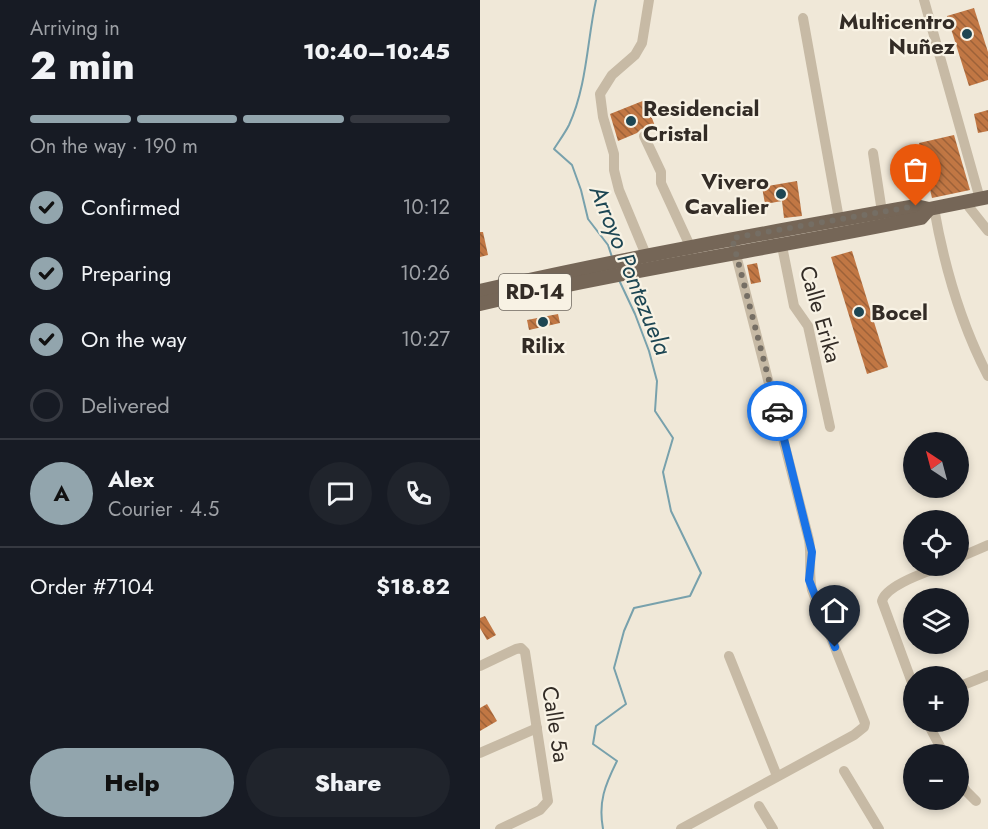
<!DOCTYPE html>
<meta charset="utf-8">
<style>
:root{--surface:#171b24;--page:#20242c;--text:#f1f3f6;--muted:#9ea1a6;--line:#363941;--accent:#92a5ad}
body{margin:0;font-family:Jost,sans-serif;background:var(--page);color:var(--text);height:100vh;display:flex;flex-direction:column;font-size:22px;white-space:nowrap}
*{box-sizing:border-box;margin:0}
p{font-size:20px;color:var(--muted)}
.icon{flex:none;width:33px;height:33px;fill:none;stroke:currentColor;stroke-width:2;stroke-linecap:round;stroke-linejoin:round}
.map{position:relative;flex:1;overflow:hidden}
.sheet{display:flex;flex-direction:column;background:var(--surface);width:480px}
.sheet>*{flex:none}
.needle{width:39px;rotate:324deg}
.buttons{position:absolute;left:423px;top:432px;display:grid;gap:12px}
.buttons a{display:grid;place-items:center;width:66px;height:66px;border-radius:50%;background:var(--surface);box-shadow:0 3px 9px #0003;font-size:30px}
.pin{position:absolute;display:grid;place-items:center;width:51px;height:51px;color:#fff;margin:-62px -26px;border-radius:50% 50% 50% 0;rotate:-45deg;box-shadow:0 0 6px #0007}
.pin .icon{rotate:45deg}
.courier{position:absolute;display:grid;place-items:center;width:60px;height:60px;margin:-30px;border:4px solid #1a73e8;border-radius:50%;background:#fff;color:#222;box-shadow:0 2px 8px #0007}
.overview em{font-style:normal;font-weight:800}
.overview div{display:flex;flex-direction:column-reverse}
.overview{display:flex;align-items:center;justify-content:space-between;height:102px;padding:0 30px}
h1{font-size:39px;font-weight:800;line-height:45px}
.bar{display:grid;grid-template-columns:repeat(4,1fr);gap:9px 6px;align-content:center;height:72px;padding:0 30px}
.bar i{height:8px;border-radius:4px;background:var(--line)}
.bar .current{background:var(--accent)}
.bar p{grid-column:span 4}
.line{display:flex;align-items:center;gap:15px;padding:0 30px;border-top:2px solid var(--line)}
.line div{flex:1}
.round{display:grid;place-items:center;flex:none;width:63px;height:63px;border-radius:32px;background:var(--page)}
ol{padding:0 30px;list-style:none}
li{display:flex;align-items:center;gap:18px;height:66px}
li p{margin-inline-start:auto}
li .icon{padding:6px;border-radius:50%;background:var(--accent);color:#111;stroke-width:4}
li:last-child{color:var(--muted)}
li i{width:33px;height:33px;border:3px solid var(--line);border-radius:50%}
.action{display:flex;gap:12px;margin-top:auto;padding:12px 30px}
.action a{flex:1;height:69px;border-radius:36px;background:var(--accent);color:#111;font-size:24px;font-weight:800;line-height:69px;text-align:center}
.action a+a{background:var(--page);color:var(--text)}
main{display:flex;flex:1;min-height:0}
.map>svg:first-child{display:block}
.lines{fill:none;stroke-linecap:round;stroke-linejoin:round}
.stream{stroke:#78a1ac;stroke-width:2}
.building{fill:url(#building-back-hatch)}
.minor{stroke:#c7baa5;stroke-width:10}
.major{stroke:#756657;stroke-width:14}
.done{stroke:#756e64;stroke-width:6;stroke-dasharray:0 10.8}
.route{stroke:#1a73e8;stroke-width:8}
.poi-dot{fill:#1d4653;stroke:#f8f2e4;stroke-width:2}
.labels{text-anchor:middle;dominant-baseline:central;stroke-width:4.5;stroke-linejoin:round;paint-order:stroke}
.shield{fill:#f8f2e4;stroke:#6e675f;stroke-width:1.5}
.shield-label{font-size:21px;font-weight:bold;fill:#332c26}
.poi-label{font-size:22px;font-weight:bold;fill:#332c26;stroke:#f8f2e4;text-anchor:end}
.street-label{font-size:22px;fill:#332c26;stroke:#f8f2e4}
.water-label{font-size:24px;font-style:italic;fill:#1d4653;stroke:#f8f2e4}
</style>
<main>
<section class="sheet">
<div class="overview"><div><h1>2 min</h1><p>Arriving in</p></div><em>10:40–10:45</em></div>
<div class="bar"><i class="current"></i><i class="current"></i><i class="current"></i><i></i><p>On the way · 190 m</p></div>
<ol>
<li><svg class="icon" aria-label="check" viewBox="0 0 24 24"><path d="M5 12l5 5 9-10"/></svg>Confirmed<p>10:12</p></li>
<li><svg class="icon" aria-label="check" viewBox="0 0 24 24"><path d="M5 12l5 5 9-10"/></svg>Preparing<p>10:26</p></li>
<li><svg class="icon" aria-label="check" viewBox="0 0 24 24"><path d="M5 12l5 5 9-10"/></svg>On the way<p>10:27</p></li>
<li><i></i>Delivered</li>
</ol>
<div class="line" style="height:108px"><b class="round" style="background:var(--accent);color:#111">A</b><div><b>Alex</b><p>Courier · 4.5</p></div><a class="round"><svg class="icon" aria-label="chat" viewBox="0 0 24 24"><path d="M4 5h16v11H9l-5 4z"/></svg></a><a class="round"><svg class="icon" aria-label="phone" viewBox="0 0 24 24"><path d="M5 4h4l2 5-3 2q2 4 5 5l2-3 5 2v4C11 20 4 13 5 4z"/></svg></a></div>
<div class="line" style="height:78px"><div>Order #7104</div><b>$18.82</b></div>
<div class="action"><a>Help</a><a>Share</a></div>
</section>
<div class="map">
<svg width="508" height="829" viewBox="0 0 508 829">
<defs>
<pattern id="building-back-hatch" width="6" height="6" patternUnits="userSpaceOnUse" patternTransform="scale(1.5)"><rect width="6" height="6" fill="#c17744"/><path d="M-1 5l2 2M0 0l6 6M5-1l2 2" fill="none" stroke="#9d6239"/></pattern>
</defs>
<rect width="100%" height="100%" fill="#f0e8d8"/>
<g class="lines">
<g class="stream">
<path d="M116,0C107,41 107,86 89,125C85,133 79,141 74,149L92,165L101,190L108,219L128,245L132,257"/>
<path d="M123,829C118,802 125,785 137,761L113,744L116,726L146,704L134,668L144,631L154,608L210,596L221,573L191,511L183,472L193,438L175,411L177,381L169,351L155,314L139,280"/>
</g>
</g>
<g class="building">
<path d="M494,8L508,52V80L489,86L467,16Z"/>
<path d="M165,100L175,126L161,129L157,133L138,141L130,114Z"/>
<path d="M508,110V131L498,133L494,114Z"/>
<path d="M474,135L490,190L452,198L439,143Z"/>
<path d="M317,181L322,216L304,218L302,201L285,204L282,187Z"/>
<path d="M0,232H3L8,255L0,257Z"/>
<path d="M372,251L408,367L387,374L351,257Z"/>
<path d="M277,263L281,282L271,284L267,265Z"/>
<path d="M78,314L80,323L49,330L47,320Z"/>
<path d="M5,616L16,635L7,640L0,628V618Z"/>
<path d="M7,704L17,721L0,731V708Z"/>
</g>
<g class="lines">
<g class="minor">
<path d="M444,0L500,199"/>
<path d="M323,18L359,219"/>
<path d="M164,136L181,172V183L210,246"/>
<path d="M393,153L402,212"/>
<path d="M485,202L508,231"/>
<path d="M454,208C464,265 481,324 508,376"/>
<path d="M302,246L314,306L328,326L350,427"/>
<path d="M166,255L139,190L134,170V154L123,117L120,94L132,75L155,55L162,43L169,0"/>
<path d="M478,558L508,545"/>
<path d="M249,656L297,776"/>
<path d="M0,666L36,649L41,648L45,652L68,801L60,810L20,829"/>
<path d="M478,687L508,675"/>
<path d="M434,688L402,601C406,585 447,572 462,566"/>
<path d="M447,722L464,754"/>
<path d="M0,753L57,728"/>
<path d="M364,771L399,829"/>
<path d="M478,779L486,791L496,801"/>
<path d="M279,806L293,829"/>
<path d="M201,829L374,735L384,727L385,723L332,590C328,573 332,557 329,540L254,247"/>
</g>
<g class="major">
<path d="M0,291C144,258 290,232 436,206L449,209L508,197"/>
<path d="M0,304C146,270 294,248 441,218L449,209"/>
</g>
</g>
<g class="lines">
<path class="done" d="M297,411L252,238L436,206"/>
<path class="route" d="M297,411L329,540L332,552L329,580L355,647"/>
</g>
<g class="poi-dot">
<circle cx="487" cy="34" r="6"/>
<circle cx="151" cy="121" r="6"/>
<circle cx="301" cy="194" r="6"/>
<circle cx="379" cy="312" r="6"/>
<circle cx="63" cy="322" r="6"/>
</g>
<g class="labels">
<rect class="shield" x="19" y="274" width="72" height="36" rx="4.5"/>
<g class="shield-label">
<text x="55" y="292">RD-14</text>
</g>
<g class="poi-label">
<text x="475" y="21">Multicentro<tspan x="475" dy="25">Nuñez</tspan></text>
<text x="163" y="108" text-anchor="start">Residencial<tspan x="163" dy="25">Cristal</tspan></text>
<text x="289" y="181">Vivero<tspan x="289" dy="25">Cavalier</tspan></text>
<text x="391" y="312" text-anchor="start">Bocel</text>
<text x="63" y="345" text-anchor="middle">Rilix</text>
</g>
<g class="street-label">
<text transform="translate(341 314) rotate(74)">Calle Erika</text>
<text transform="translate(76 724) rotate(81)">Calle 5a</text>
</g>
<g class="water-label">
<text transform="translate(151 270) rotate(68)">Arroyo Pontezuela</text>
</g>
</g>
</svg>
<div class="buttons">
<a><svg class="needle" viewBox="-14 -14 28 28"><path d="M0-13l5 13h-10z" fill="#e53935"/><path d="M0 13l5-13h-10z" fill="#9ea1a6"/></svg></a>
<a><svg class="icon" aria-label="locate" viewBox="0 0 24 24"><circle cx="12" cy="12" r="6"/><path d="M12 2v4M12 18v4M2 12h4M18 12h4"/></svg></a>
<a><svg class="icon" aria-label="layers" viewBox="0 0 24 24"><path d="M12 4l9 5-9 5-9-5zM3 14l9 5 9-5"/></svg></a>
<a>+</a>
<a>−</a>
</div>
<div class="pin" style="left:436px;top:206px;background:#ea580c"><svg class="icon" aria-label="bag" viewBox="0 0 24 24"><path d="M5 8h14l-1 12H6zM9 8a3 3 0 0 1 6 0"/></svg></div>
<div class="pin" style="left:355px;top:647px;background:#1f2937"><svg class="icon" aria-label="home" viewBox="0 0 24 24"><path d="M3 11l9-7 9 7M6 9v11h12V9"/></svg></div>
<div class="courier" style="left:297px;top:411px"><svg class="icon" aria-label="car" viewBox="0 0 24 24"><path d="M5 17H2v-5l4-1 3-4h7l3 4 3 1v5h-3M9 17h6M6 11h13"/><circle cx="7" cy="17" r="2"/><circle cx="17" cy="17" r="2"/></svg></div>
</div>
</main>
